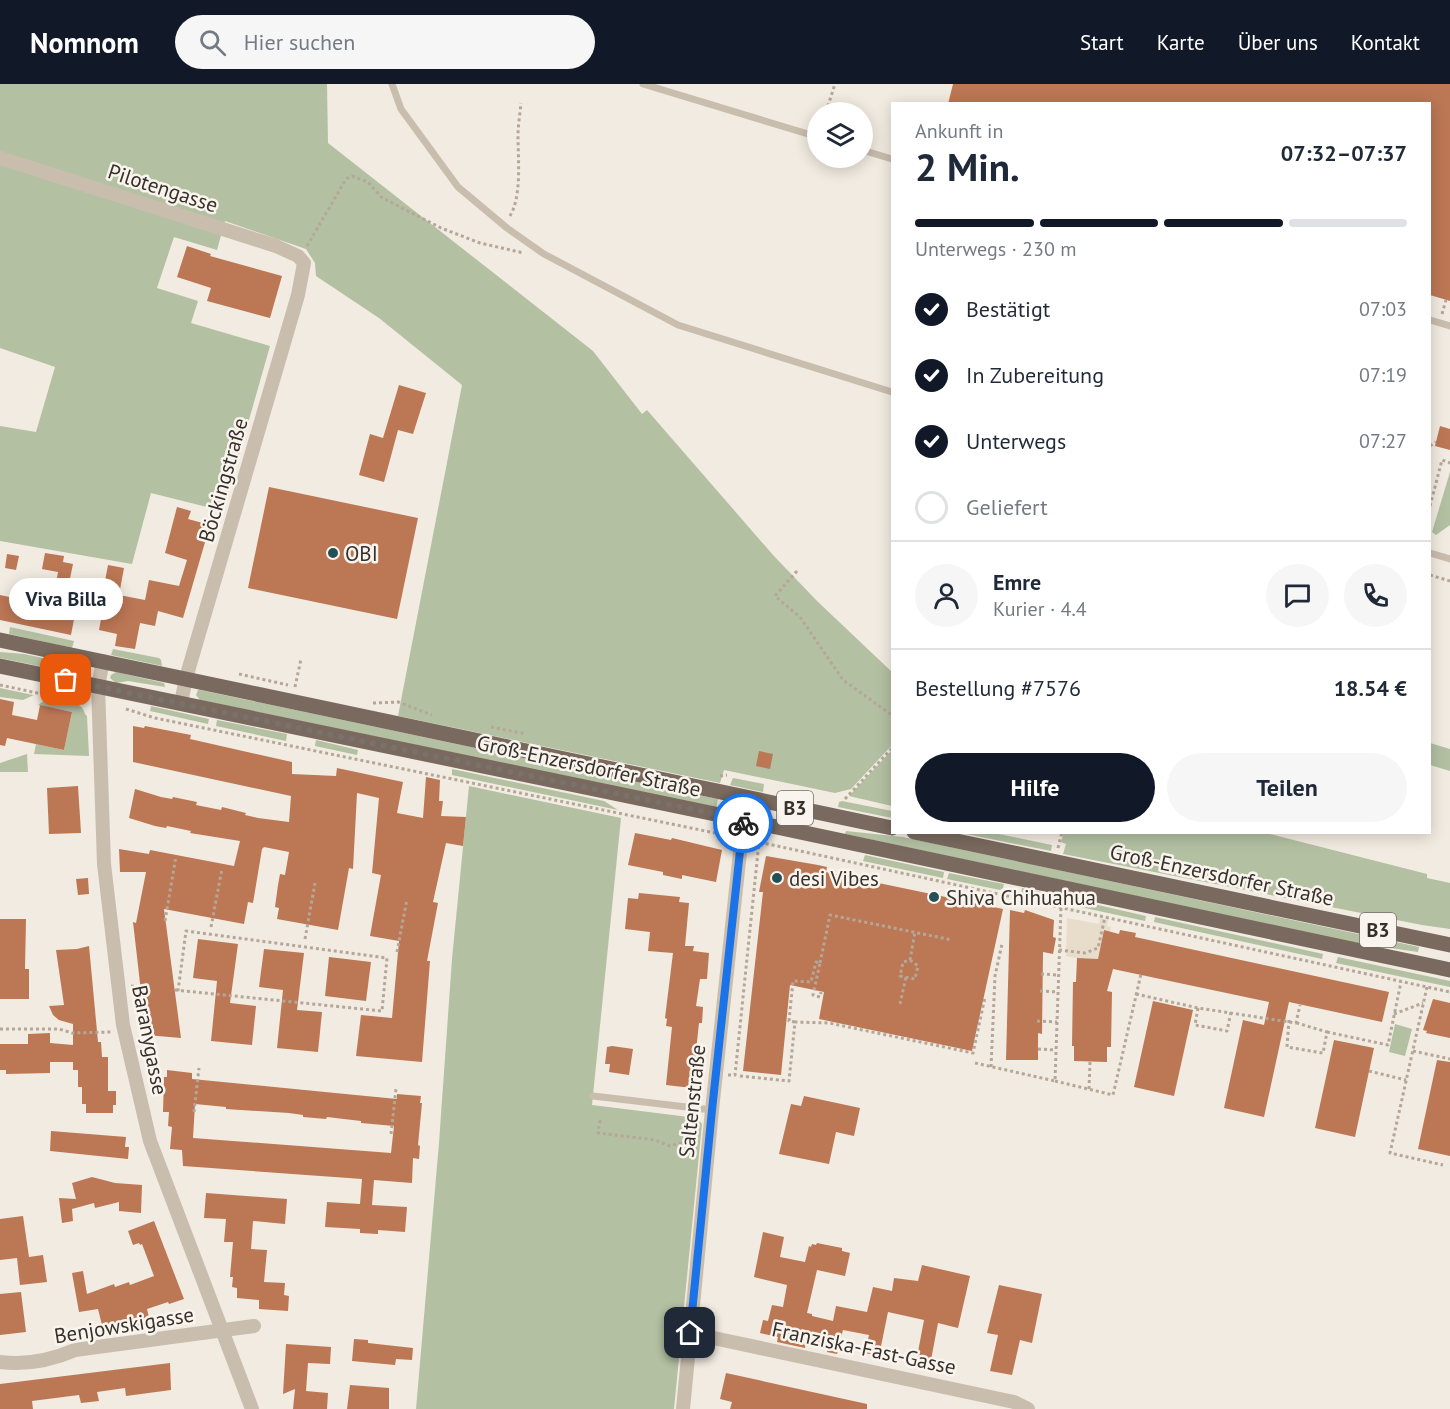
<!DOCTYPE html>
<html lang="de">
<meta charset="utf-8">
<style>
:root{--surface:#fff;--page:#f6f6f7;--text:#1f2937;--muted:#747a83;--line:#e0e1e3;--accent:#111827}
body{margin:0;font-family:"PT Sans",sans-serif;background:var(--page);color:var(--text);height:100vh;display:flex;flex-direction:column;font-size:22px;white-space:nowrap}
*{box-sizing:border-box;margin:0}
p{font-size:20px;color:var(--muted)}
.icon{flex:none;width:33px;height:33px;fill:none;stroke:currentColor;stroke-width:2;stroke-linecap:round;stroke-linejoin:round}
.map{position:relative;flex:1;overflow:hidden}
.panel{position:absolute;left:891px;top:18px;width:540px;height:732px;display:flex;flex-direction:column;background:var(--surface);border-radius:0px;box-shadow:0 3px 15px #0003}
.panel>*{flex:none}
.buttons{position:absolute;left:807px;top:18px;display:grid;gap:12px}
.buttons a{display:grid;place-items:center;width:66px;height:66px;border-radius:50%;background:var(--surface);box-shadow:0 3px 15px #0003;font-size:30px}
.pin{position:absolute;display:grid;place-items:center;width:51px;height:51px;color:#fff;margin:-26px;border-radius:12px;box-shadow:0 3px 9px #0006}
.courier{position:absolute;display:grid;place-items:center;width:60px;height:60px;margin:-30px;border:4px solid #1a73e8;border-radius:50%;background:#fff;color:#222;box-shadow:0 2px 8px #0007}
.bubble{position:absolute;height:42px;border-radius:21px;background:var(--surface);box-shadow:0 3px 15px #0003;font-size:20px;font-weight:600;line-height:42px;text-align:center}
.overview em{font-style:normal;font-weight:600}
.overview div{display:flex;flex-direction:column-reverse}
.overview{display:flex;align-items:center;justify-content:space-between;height:102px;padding:0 24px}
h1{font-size:39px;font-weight:600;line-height:45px}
.bar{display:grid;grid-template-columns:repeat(4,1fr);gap:9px 6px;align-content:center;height:72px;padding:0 24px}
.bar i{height:8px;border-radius:4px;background:var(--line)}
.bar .current{background:var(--accent)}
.bar p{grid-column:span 4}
.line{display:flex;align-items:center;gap:15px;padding:0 24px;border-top:2px solid var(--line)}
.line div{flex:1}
.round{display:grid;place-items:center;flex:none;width:63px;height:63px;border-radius:32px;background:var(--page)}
ol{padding:0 24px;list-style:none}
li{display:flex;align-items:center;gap:18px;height:66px}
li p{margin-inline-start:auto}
li .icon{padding:6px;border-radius:50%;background:var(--accent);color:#fff;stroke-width:4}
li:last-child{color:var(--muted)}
li i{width:33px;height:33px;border:3px solid var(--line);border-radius:50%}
.action{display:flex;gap:12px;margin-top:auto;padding:12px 24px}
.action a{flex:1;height:69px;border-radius:36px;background:var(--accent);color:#fff;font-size:24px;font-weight:600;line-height:69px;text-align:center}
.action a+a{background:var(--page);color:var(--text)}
header{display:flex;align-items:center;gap:36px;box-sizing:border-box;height:84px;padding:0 30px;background:var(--accent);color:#fff}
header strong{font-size:28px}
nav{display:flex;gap:33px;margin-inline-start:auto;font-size:21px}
.search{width:420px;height:54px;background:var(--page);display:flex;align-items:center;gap:15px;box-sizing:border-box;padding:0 21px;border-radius:33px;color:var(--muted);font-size:22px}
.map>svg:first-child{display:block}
.green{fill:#b3c0a2}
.plaza{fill:#e8ddca}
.building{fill:#bc7755;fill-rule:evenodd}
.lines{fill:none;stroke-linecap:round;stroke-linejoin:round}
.path{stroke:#b5a798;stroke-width:3;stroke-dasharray:3 3;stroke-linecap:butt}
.lane{stroke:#c9bdae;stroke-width:7}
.street{stroke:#c9bdae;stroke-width:14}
.primary{stroke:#79695e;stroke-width:15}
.done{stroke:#79726b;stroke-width:6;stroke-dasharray:0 10.8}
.route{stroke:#1a73e8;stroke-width:8}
.poi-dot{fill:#244f57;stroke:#f9f5ee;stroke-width:2}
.labels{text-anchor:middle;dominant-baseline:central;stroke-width:5;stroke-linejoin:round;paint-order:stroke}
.shield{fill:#f9f5ee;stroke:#726c66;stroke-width:1.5}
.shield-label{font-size:20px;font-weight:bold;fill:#38312b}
.street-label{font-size:21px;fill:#38312b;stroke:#f9f5ee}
.poi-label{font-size:21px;fill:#38312b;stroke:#f9f5ee;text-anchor:start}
</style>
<header>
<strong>Nomnom</strong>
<div class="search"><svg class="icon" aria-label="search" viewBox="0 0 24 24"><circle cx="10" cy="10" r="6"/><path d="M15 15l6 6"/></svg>Hier suchen</div>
<nav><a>Start</a><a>Karte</a><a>Über uns</a><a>Kontakt</a></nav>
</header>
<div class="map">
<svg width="1450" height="1325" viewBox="0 0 1450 1325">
<rect width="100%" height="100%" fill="#f2ebe1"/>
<g class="green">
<path d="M0,0H327L328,59L593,267L642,330L647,326L773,471L817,517L892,588V661L851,705L835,709L724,686L720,699L398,632L462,301L379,234L316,192L315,179L306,165L225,137L217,166L174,153L157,204L198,217L191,239L270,262L223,427L151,409L132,480L0,457V342L36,348L55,283L0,264Z"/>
<path d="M1450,388V441L1436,451L1432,448Z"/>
<path d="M10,543L74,557L72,564L9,550Z"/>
<path d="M113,565L159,574L161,576L162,582L111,571Z"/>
<path d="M0,568L24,570L86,583L89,587L86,591H82L0,574Z"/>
<path d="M116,588L164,599L165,603L128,597L116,599L110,594L111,591Z"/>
<path d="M0,604L33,611H34L23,616L0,613Z"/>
<path d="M198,606H200L718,715L716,724L200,616L196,611Z"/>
<path d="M48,614C60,616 82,615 85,630L87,632L89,672L34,670L36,660L64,666L72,628L38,621Z"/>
<path d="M151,622L209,635L208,640L150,627Z"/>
<path d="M217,636L287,650L286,657L216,642Z"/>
<path d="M316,656L358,666L357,671L315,662Z"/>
<path d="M1430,659L1450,665V687L1430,681Z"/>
<path d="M892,666V722L849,712Z"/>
<path d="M27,670L28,688H0V679Z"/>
<path d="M452,685L604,717L618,726L452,691Z"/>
<path d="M733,694L764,700L763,708L730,701Z"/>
<path d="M469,702L621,734L592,1021L697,1034L702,1040L674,1325H416L439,1059L452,875Z"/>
<path d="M842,717L892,727V734L838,723L839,718Z"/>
<path d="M846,747L903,753L1419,863L1418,868L1356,859L845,750Z"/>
<path d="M1064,748L1266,749L1427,790V794L1450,799V845L1422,841L1063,770L1066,760L1061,758Z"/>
<path d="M961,749H994L1052,761L1051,767Z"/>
<path d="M865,771L944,788L943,794L863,777Z"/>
<path d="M949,789L1004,800L1003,804L1000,806L947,795Z"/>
<path d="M1022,804L1064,813L1063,820L1021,810Z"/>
<path d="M1072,815L1146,832L1145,837L1071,821Z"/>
<path d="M1155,833L1323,870L1322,875L1154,838Z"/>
<path d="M1338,873L1450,897V903L1336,879Z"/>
<path d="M1395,940L1412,945L1405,972L1389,968Z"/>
</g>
<path class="plaza" d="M1067,834L1099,840L1100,834L1108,836L1107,842L1111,843L1110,848L1104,846L1100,879L1066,872Z"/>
<g class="building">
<path d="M953,0H1450V217L1430,211V20H948Z"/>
<path d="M187,162L211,170L210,172L282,192L270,234L207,217L211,204L177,193Z"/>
<path d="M399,301L426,309L413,350L398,346L384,398L359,391L370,350L383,354Z"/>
<path d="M1440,342L1450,345V366L1435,362Z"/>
<path d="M269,403L418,434L397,535L248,504Z"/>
<path d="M177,423L191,427L188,435L210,441L183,534L158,527L155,542L140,539L135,565L115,562L117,550L99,546L107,503L104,502L108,481L124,484L119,511L145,516L149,496L179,502L187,476L165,469Z"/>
<path d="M45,469L64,472L63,478L73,480L63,528L75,530L71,551L0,536V511L52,522L58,488L42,485Z"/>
<path d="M7,470L19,472L16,486L5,484Z"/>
<path d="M0,615L14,618L12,631L37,636L40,621L72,628L64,666L7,654L5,662L0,661Z"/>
<path d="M133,642L144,644L145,642L191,651L190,655L292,678V690L336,692L337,684L403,698L397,729L423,734L426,693L440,696L439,717H443L441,732L466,733L463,762L446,759L433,818L438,819L427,877H430L422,978L356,972L361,931L392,934L399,857L370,852L381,791L372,789L379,714L357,709L353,785L349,784L338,846L277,835L279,824L275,823L278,801L280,790L285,791L289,768L264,763L262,765L253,819L248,818L244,840L164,825L181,954L146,951L133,838L136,839L146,788H120L119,765L149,770L150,766L234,782L240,757L190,749L191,747L167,742L166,744L155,742L129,734L135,705L161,713L172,715L173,713L197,718L196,721L221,726L222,723L246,729L245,731L258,734L289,738L291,712L133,678Z"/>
<path d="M759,667L773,670L770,685L756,682Z"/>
<path d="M78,702L81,749L49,750L47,704Z"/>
<path d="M635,749L671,756L672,754L722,766L716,798L682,791V795L663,791V788L628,781Z"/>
<path d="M766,772L818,781L827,783L826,788L1003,825L972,967L819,935L824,908L790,901L781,991L743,987L763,808H759Z"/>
<path d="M88,794L89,810L78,811L76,795Z"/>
<path d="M639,809L680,813L679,818L689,819L685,862H694L693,867L709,869L707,895H700L696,922L703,923L702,939H699L692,1004L666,1001L672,943L666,942L667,935L665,934L673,869L648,867L650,848L625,845L628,814L638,815Z"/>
<path d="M1010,826L1024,829L1025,826L1054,836L1053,853L1056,854L1053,870L1043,868L1042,950L1038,949V976H1006Z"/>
<path d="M0,835H26L25,885H29V915H0Z"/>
<path d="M1104,846L1119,850L1120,846L1136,849L1135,853L1389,908L1382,938L1289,918L1264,1033L1224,1024L1243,936L1264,941L1269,918L1113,885L1107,907L1112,908L1111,963H1107V978L1074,977V962H1072L1073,898H1076L1077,874L1098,875Z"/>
<path d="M198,855L238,860L230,919L256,922L252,961L211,957L217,897L193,894Z"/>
<path d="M89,862L98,958H101L102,973H108V1007H116V1021H113V1029H86V1020H82V1003H78V986H73V978H50V989L6,990V986H0V960H28V950L50,949V959L73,961V940L59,936L53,931L49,922L64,921L56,866L77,865Z"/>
<path d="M264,865L304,869L297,926L322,928L318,968L277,964L283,906L259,903Z"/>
<path d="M329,873L371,878L366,917L325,912Z"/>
<path d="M1433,915L1450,919V954L1426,949L1427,947L1423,946Z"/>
<path d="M1153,917L1193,926L1174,1012L1134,1003Z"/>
<path d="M1334,956L1374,964L1355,1053L1315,1044Z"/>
<path d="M612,962L633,965L629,991L609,988L610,980H605L607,963Z"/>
<path d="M1437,976L1450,978V1072L1418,1065Z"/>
<path d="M167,986L192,989V995L335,1009L397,1015V1010L421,1012L420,1019H422L418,1061L420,1062L419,1075L413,1074L412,1099L374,1096L372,1121L407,1123L405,1148L378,1146V1150L360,1149V1145L325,1143L327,1118L360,1120L362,1095L183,1082L182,1066L170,1065L172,1043L168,1042L169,1028H163L164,993H167ZM195,1020L226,1023V1025L289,1029L303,1031V1033L326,1035L327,1033L361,1037V1039L394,1042L391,1069L193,1054Z"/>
<path d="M804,1012L860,1024L854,1052L836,1048L829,1080L779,1070L791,1020L801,1022Z"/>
<path d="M51,1047L126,1053L125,1063H129L128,1075L50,1067Z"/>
<path d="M92,1093L115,1099L142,1101L141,1129L119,1127V1118L95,1124L94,1119L72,1125L73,1137L62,1139L59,1114L76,1115L72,1099Z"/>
<path d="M206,1109L287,1115L285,1140L253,1137L251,1165L267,1166L264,1198L285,1199L284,1211L289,1212L288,1227L259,1225V1216L237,1214V1204L232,1203L233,1193H230L233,1158H224L226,1135L204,1134Z"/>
<path d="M23,1132L29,1173L43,1171L47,1198L20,1201L17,1174L0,1176V1135Z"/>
<path d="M154,1137L184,1215L169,1220L168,1218L147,1225L151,1242L130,1245V1239L103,1245L98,1225L79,1228L72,1189L83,1187L87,1210L114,1200L115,1203L129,1198L130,1201L154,1192L142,1160L140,1161L139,1159L133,1161L128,1147Z"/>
<path d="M763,1148L784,1153L780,1173L805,1178L809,1162L811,1163L812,1160L816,1161L817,1159L842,1164V1167L850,1169L845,1192L817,1186L807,1229L812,1230V1232L833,1237L836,1222L867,1228L873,1203L892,1207L894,1194L918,1197L922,1181L970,1192L958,1244L938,1239L931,1276L917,1273L924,1236L888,1228L879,1272L865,1269L869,1251L843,1246L837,1270L827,1268L828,1263L806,1258L805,1264L777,1258L778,1253L760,1249L763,1236L768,1237L772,1221L783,1223L787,1201L754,1193Z"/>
<path d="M999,1201L1042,1210L1032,1259L1020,1256L1012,1291L990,1287L998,1251L987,1249Z"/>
<path d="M21,1208L26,1248L0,1251V1210Z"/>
<path d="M354,1255L368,1256V1259L413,1264L412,1276L396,1275L395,1281L352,1277Z"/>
<path d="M286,1260L331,1263L330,1280L308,1279L306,1307L328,1309L327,1325H293L295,1305L283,1310Z"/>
<path d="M170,1279L171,1306L126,1312L125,1304L97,1308L99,1317L81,1319L79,1311L32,1317L33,1325H0V1300Z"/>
<path d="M726,1289L867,1320V1325H730L732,1318L720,1315Z"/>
<path d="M350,1301L389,1304V1325H347Z"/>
</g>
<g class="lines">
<g class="path">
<path d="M826,28L835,0"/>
<path d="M510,132C522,111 518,76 518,52C518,41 520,30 521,19"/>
<path d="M307,162L346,95L352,92L368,98L381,113L441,144L480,159L524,169"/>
<path d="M1442,230L1446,216"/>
<path d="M1430,362L1436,358"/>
<path d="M1430,422L1442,376L1450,379"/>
<path d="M797,487L775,512L800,533L843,596L892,631"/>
<path d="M1430,491L1450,497"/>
<path d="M239,590L288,601"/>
<path d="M0,601L42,610L73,613"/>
<path d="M295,603L301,575"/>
<path d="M373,619L398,618L432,631"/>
<path d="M126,625L155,634L730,752"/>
<path d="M491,643L526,650"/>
<path d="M720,692L727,691"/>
<path d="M845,715L892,664"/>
<path d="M754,757L1450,908"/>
<path d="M1058,764L1062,748"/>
<path d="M165,837L176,772"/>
<path d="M211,843L222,785"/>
<path d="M305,855L315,799"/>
<path d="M1059,866L1085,869L1098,864L1105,833"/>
<path d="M397,868L407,815"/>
<path d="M910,876L918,882L915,895L900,892L903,878L910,876L915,848"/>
<path d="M820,879L830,831L952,856"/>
<path d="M1041,890L1058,891"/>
<path d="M131,902L140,903"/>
<path d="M1427,903L1390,1069L1443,1081"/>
<path d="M175,906L382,927L387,874L186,847L178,907"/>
<path d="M1040,907L1058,908"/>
<path d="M1136,910L1198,924L1296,939L1300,921"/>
<path d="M900,920L906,893"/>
<path d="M1198,924L1195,941L1227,947L1231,928"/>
<path d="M1394,930L1423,919"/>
<path d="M1289,936L1287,963L1323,969L1327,948L1297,939"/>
<path d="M1037,937L1057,938"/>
<path d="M795,938L789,937L793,897L811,898L816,878L820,879L813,911L820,913L821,908"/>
<path d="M0,945H59L72,949L112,948"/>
<path d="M1327,948L1388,961L1401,898"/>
<path d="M1038,965L1056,966"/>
<path d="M1413,967L1450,975"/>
<path d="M975,979L1055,997L1061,823"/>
<path d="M991,983L995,892L1002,860"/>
<path d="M1369,987L1406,996"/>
<path d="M728,991H735L759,758"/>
<path d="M740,992L789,997L795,938L829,939L973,969L985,913"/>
<path d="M1055,997L1113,1011L1141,890"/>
<path d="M1089,1005L1090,978"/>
<path d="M194,1028L199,984"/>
<path d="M600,1036L598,1049L655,1056L670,1062L681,1059L695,1057"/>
<path d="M391,1050L396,1005"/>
</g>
<g class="lane">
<path d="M392,0L401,25L458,103L507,144L544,170L678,241L892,308"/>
<path d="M643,0L818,53"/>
<path d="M862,66L892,75"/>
<path d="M1430,236L1450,242"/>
<path d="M1430,469L1450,475"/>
<path d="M593,1012L712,1026"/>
</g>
<g class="street">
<path d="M0,74L276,162L298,172L304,179L298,211L186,594L181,619"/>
<path d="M103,577L98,602L104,780L123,941L150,1057L252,1325"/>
<path d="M690,1249L1014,1318L1028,1325"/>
<path d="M0,1278C25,1281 52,1276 75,1266L254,1242"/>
<path d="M683,1325L712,1026L746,713"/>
</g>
<g class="primary">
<path d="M0,556L892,744"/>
<path d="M0,582L744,736L1450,886"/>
<path d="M914,748L1450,861"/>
</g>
</g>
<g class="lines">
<path class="done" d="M66,596L744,736L743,739"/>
<path class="route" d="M690,1249L712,1026L743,739"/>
</g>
<g class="poi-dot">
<circle cx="333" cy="469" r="6"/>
<circle cx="777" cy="794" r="6"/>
<circle cx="934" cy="813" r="6"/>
</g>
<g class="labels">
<g class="shield">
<rect x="777" y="707" width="36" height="34" rx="4.5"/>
<rect x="1360" y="829" width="36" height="34" rx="4.5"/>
</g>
<g class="shield-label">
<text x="795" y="724">B3</text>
<text x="1378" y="846">B3</text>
</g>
<g class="street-label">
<text transform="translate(163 104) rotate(18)">Pilotengasse</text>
<text transform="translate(223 396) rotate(-74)">Böckingstraße</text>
<text transform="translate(589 682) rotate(12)">Groß-Enzersdorfer Straße</text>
<text transform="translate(1222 791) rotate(12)">Groß-Enzersdorfer Straße</text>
<text transform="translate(150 956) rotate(79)">Baranygasse</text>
<text transform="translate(692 1017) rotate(-84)">Saltenstraße</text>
<text transform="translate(124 1241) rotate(-9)">Benjowskigasse</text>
<text transform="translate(864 1264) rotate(12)">Franziska-Fast-Gasse</text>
</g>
<g class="poi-label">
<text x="345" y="469">OBI</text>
<text x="789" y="794">desi Vibes</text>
<text x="946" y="813">Shiva Chihuahua</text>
</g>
</g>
</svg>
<div class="buttons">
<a><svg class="icon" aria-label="layers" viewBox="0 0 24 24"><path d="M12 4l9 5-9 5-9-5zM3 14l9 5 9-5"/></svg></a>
</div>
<div class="pin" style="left:66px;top:596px;background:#ea580c"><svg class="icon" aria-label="bag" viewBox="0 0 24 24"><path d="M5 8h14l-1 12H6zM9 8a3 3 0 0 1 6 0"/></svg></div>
<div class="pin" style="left:690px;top:1249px;background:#1f2937"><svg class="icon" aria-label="home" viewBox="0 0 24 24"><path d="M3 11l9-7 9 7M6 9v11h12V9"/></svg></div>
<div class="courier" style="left:743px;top:739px"><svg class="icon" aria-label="bike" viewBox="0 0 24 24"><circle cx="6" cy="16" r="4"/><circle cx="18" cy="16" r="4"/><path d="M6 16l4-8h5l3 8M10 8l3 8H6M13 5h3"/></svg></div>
<div class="bubble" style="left:9px;top:494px;width:114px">Viva Billa</div>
<section class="panel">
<div class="overview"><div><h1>2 Min.</h1><p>Ankunft in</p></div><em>07:32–07:37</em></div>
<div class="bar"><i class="current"></i><i class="current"></i><i class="current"></i><i></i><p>Unterwegs · 230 m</p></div>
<ol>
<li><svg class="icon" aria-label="check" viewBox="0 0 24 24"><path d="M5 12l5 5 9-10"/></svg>Bestätigt<p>07:03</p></li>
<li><svg class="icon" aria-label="check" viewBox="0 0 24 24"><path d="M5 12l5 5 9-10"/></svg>In Zubereitung<p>07:19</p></li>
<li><svg class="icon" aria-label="check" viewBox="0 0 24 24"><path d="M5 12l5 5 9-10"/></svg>Unterwegs<p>07:27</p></li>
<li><i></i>Geliefert</li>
</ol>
<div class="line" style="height:108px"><a class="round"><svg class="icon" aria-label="person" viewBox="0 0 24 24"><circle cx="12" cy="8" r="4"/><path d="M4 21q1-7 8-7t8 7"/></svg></a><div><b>Emre</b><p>Kurier · 4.4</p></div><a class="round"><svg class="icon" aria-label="chat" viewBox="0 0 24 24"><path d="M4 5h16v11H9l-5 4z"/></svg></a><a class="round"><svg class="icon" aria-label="phone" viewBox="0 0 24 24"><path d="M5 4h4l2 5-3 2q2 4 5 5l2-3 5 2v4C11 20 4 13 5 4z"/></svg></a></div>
<div class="line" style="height:78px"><div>Bestellung #7576</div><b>18.54 €</b></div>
<div class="action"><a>Hilfe</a><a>Teilen</a></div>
</section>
</div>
